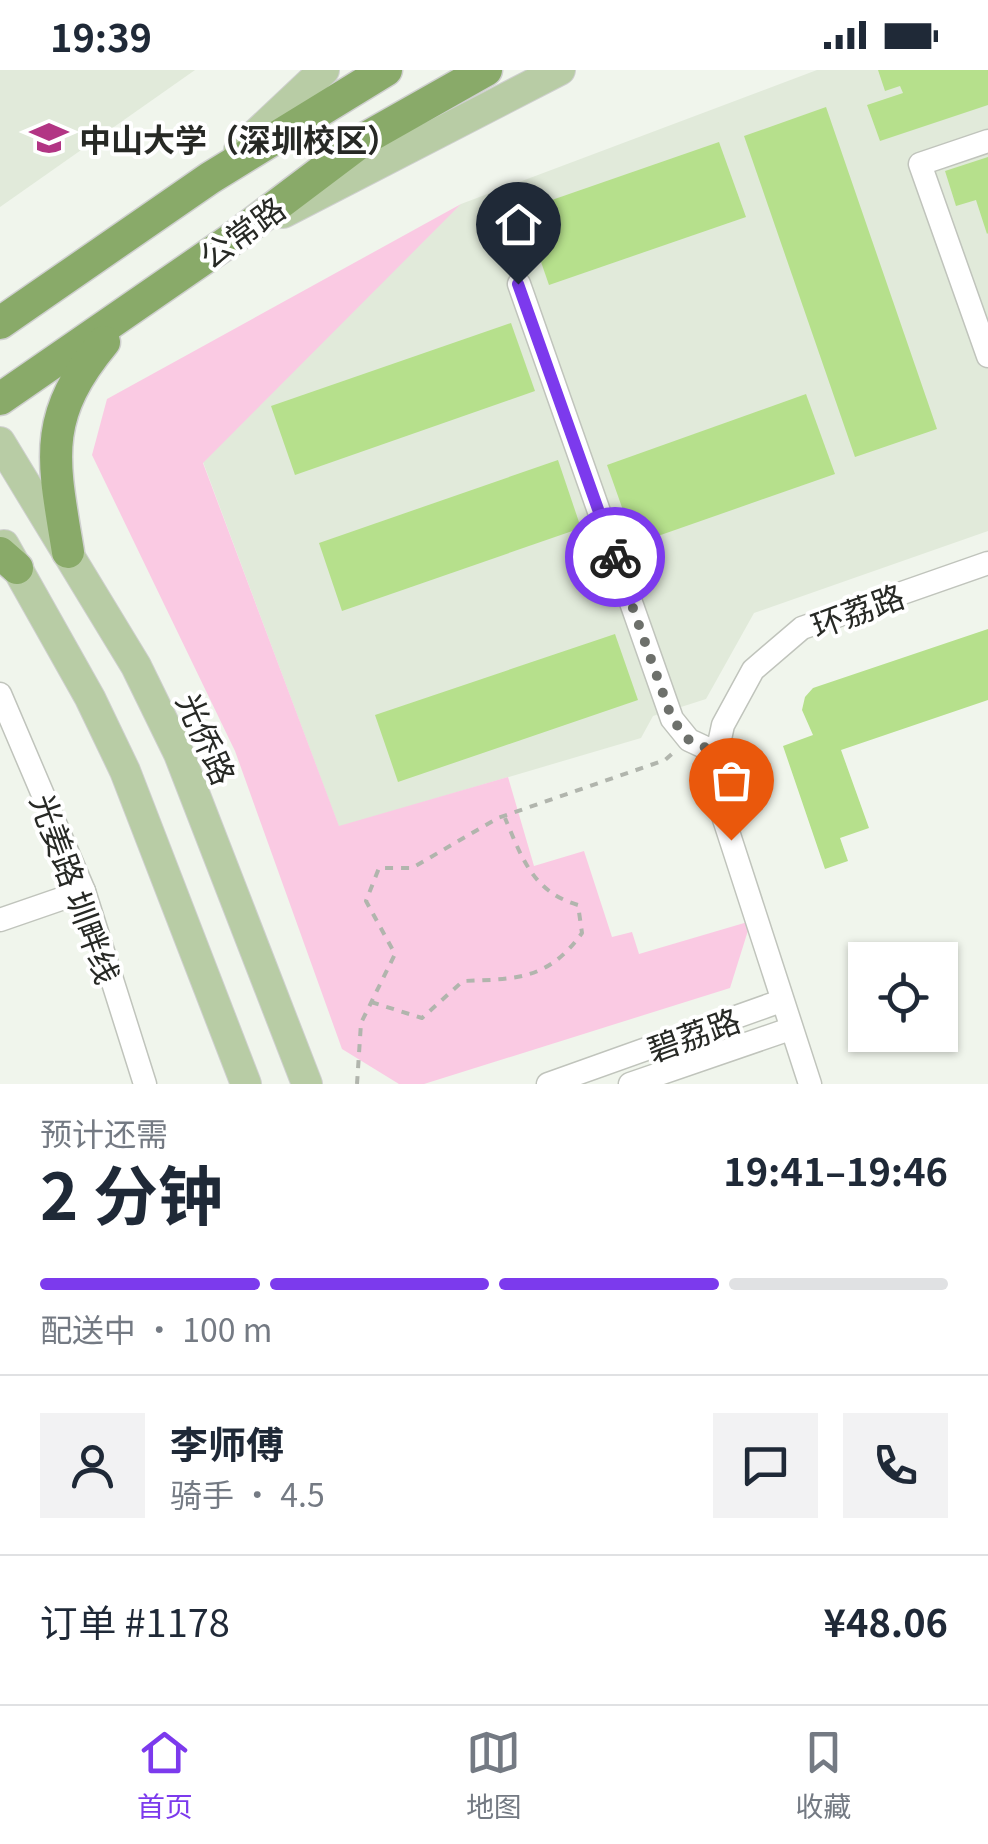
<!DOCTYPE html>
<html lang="zh">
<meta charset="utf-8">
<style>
:root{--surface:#fff;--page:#f2f2f3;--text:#1f2937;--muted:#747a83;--line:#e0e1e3;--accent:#7c3aed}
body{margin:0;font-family:Georgia,"Noto Sans SC",serif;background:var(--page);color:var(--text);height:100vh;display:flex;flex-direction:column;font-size:38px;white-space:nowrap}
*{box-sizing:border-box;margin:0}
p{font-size:32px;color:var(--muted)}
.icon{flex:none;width:55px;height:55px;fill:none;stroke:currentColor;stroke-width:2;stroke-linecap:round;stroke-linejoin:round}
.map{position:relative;height:1014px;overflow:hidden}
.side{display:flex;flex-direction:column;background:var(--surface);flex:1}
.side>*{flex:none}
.controls{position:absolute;left:848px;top:872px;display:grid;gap:20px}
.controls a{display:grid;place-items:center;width:110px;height:110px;border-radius:0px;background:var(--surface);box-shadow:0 2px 8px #0004;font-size:50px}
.pin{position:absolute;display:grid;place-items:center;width:85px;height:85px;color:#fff;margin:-102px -42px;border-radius:50% 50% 50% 0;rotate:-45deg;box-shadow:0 0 10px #0007}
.pin .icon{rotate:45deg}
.courier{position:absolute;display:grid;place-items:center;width:100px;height:100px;margin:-50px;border:8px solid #7c3aed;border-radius:50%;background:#fff;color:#222;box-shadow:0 2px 12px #0007}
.head em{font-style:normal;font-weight:700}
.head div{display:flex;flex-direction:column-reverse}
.head{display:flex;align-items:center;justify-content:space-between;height:170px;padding:0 40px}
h1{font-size:65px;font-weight:700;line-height:75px}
.bar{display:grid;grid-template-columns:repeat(4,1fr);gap:15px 10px;align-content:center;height:120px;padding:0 40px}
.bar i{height:12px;border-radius:8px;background:var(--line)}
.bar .active{background:var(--accent)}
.bar p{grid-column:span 4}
.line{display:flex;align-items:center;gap:25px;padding:0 40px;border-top:2px solid var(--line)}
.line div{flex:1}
.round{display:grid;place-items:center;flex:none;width:105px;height:105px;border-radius:0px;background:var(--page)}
.status{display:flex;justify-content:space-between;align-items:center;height:70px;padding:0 50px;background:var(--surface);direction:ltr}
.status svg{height:28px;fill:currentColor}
.tabs{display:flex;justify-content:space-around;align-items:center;height:140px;border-top:2px solid var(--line);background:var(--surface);font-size:28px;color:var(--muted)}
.tabs a{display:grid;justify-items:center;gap:5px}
.tabs .active{color:var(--accent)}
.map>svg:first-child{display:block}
.built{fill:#e1eada}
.green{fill:#facae3}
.building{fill:#b6e08c}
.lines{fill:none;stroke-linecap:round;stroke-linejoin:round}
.minor-casing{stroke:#c0c4bc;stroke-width:25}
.major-casing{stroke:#cfd0cf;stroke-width:32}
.highway-casing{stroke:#cfd0cf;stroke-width:35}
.path{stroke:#b1b5ad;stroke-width:4;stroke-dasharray:8 8;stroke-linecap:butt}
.minor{stroke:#fff;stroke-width:22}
.major{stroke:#b8cca5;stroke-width:30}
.highway{stroke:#89aa69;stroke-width:32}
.done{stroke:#6d706b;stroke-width:10;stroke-dasharray:0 18}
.route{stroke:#7c3aed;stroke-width:12}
.labels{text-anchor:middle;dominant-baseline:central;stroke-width:8;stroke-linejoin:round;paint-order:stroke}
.poi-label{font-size:32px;font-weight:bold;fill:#272925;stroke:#fff;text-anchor:start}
.street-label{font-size:32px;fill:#272925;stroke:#fff}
</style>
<div class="status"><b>19:39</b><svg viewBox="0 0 49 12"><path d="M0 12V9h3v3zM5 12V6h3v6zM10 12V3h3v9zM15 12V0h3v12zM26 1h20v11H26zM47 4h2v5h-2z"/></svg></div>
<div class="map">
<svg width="988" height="1014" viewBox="0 0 988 1014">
<rect width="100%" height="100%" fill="#f0f5ec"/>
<g class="built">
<path d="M0,0H195L0,137Z"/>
<path d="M817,0H988V461L754,543L706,629L653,646L641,668L339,757L203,392L365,223L461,134Z"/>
</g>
<path class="green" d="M461,134L203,393L339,756L508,707L534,796L584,781L612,867L632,862L639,884L751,851L730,918L424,1014H399L342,979L235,681L92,385L107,329Z"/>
<g class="building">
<path d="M878,0H988V35L880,71L867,35L903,23L900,16L885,21Z"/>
<path d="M826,37L937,359L855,387L744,66Z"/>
<path d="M719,72L746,147L549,215L523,140Z"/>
<path d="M988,87V163L987,164L976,130L956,136L945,101Z"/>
<path d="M511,253L535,321L295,405L271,336Z"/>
<path d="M806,324L835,404L635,474L607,395Z"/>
<path d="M558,390L581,458L342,541L319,473Z"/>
<path d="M988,559V630L841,680L869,758L840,768L848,791L825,799L783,676L813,665L802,640L805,627L813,618Z"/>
<path d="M615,564L638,630L398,712L375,645Z"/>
</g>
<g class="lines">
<g class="minor-casing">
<g id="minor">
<path d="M988,71L920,94L988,286"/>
<path d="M519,214L672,649L689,670L717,683"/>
<path d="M0,624L84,821L145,1014"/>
<path d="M0,850L84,821"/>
<path d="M548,1014L781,931"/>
<path d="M630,1014L790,959"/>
<path d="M810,1014L722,743L717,683L723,655L753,600L802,558L988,493"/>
</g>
</g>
<g class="major-casing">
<g id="major">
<path d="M239,80L324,0"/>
<path d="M283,143L560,0"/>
<path d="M0,372L136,596L179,684L307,1014"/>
<path d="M4,475L90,628L125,701L246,1014"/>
</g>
</g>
<g class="highway-casing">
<g id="highway">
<path d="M0,253L210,108L386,0"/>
<path d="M0,329L232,169L366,68L486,0"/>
<path d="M68,482C53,390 41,348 104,272"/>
<path d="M0,483L17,498"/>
</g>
</g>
<g class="path">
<path d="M371,932L422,948L463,911C517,909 548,910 582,863L578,835C533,822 522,788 505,748"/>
<path d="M357,1014L361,953L395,884L366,831L379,798H412L498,748L665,690L674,682"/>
</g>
<use href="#minor" class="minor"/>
<use href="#major" class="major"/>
<use href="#highway" class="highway"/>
</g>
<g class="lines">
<path class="done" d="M615,487L672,649L689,670L717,683V712L731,770"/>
<path class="route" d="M518,214L615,487"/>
</g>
<defs>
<g id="university-bare" transform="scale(3)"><path d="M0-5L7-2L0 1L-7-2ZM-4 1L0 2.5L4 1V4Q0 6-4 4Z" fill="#b23584" stroke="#fff" stroke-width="2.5" paint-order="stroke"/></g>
</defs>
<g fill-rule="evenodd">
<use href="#university-bare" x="49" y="68"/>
</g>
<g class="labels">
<g class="poi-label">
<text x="79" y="68">中山大学（深圳校区）</text>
</g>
<g class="street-label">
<text transform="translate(241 161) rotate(-36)">公常路</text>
<text transform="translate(857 539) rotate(-20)">环荔路</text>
<text transform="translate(208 668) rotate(66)">光侨路</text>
<text transform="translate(77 818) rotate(70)">光姜路 圳畔线</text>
<text transform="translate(693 963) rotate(-20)">碧荔路</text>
</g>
</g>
</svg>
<div class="controls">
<a><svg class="icon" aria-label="locate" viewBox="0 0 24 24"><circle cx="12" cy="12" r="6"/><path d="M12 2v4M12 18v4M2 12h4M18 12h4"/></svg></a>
</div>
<div class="pin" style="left:731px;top:770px;background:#ea580c"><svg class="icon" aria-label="bag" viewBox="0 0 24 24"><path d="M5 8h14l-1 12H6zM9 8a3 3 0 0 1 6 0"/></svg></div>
<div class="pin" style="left:518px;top:214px;background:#1f2937"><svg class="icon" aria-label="home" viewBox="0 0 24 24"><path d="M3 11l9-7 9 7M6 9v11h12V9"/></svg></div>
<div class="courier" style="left:615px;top:487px"><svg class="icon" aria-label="bike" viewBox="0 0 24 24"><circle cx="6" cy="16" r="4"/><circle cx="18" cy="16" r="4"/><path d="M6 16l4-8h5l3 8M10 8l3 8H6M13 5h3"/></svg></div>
</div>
<section class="side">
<div class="head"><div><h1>2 分钟</h1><p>预计还需</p></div><em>19:41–19:46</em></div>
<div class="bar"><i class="active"></i><i class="active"></i><i class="active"></i><i></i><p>配送中 · 100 m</p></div>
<div class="line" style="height:180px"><a class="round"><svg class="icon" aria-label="person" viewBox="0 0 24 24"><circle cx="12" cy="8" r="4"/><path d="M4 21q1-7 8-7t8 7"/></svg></a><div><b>李师傅</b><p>骑手 · 4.5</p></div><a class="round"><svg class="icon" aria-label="chat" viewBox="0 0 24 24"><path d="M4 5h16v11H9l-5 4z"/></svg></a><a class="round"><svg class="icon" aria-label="phone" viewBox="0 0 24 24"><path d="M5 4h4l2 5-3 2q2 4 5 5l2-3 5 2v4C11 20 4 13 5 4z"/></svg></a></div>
<div class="line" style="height:130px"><div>订单 #1178</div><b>¥48.06</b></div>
</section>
<nav class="tabs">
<a class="active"><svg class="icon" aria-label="home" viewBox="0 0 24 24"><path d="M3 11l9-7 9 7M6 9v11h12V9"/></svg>首页</a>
<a><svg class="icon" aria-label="map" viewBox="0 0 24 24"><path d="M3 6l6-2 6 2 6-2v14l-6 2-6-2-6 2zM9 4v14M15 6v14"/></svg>地图</a>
<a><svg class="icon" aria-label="saved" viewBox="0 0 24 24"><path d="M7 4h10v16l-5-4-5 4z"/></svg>收藏</a>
</nav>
